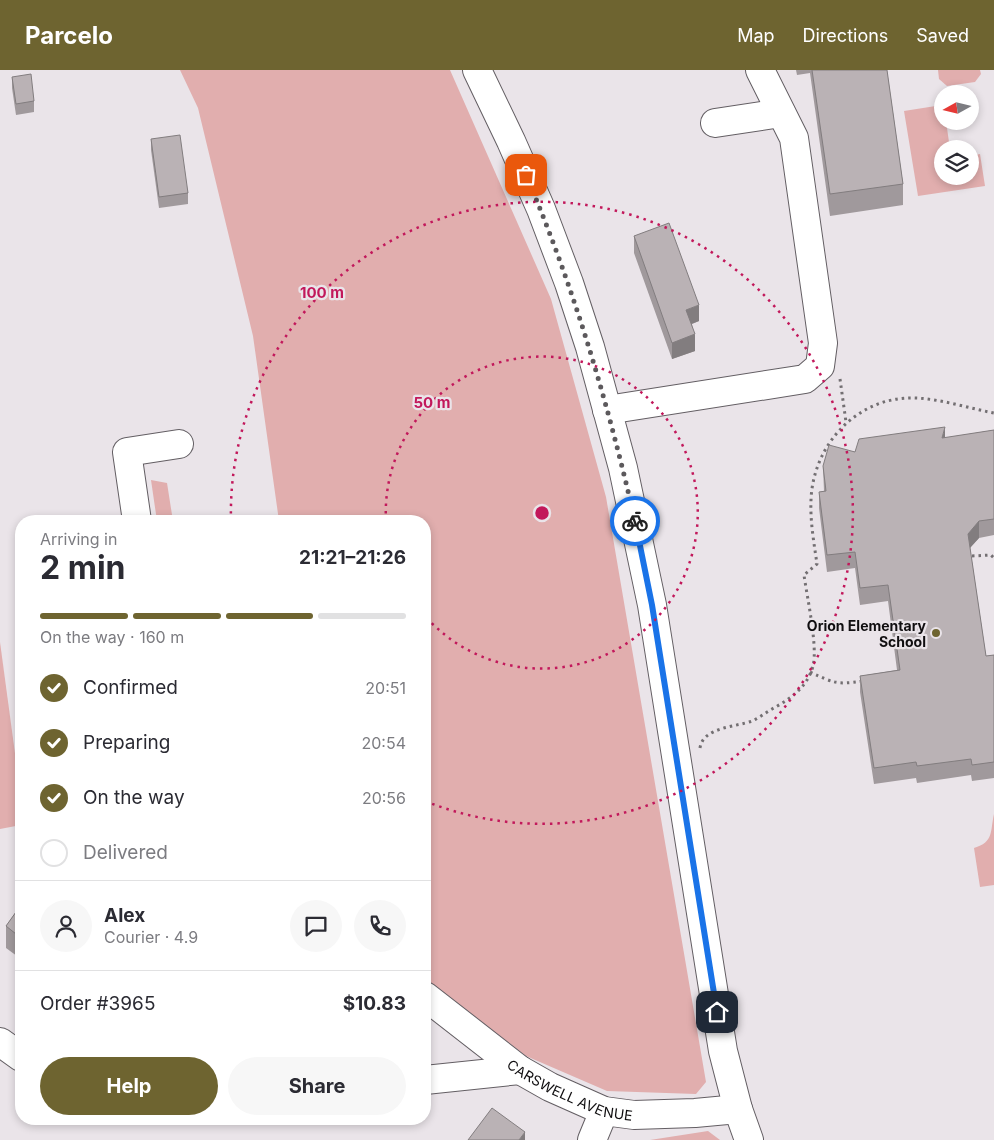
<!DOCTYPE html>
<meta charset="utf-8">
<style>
:root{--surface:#fff;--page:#f7f7f7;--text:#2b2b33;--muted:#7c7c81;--line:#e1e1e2;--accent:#6e6430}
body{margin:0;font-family:Inter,sans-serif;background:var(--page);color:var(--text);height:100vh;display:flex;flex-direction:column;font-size:19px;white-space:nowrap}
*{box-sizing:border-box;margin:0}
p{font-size:16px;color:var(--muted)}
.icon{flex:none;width:28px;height:28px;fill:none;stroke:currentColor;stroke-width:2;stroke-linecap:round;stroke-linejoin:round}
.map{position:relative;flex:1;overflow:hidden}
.drawer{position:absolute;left:15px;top:445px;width:416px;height:610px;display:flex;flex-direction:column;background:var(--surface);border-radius:20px;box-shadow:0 2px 8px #0003}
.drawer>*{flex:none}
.needle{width:32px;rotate:262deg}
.controls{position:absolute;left:934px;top:15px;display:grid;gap:10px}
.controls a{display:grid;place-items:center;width:45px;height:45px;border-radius:50%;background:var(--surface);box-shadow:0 2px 8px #0003;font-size:25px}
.pin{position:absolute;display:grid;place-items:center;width:42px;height:42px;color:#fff;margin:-21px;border-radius:10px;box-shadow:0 2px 8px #0006}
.courier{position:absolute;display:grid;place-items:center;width:50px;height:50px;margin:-25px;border:4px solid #1a73e8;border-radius:50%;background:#fff;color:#222;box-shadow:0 1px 6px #0007}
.summary em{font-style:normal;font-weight:700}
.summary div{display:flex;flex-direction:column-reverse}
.summary{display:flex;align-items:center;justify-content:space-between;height:85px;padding:0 25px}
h1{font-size:32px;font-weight:700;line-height:38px}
.bar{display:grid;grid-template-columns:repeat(4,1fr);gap:8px 5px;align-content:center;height:60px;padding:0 25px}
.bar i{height:6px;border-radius:4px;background:var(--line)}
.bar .selected{background:var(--accent)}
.bar p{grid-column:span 4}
.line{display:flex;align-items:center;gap:12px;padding:0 25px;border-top:1px solid var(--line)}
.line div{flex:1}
.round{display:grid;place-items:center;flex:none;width:52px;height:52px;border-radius:26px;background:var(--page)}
ol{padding:0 25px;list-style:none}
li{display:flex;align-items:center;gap:15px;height:55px}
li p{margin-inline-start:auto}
li .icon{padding:5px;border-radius:50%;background:var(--accent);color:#fff;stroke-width:4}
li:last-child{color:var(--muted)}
li i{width:28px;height:28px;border:2px solid var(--line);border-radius:50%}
.action{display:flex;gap:10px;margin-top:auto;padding:10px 25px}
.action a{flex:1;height:58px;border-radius:30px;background:var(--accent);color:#fff;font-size:20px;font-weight:700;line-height:58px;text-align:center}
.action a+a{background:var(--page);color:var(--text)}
header{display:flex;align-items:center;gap:30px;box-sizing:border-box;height:70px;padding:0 25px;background:var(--accent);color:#fff}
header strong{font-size:24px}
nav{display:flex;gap:28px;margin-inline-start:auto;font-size:18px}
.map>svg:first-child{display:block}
.green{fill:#e1aeae}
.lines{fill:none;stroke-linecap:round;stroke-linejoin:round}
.minor-casing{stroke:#635e63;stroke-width:30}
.major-casing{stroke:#635e63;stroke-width:30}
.path{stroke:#736f72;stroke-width:3;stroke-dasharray:2.5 4;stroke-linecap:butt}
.minor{stroke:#fff;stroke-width:28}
.major{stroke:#fff;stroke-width:28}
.wall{fill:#a0999c}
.shaded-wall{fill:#827d7f}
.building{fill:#bab2b5;stroke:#827d7f}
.done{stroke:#5c595c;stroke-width:5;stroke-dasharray:0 9}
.route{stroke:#1a73e8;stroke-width:6}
.ring{fill:none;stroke:#c2185b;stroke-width:2.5;stroke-dasharray:2.5 5}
.poi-dot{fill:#6e6430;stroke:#eae4e9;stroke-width:2}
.labels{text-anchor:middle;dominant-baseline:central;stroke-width:4.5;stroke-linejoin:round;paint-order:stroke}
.poi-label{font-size:14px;font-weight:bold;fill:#100e10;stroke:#eae4e9;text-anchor:end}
.street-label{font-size:14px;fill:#100e10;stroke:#eae4e9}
.centre{fill:#c2185b;stroke:#eae4e9;stroke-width:2.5}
.ring-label{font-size:15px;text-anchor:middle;font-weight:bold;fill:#c2185b;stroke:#eae4e9;stroke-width:4.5;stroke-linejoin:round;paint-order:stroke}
</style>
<header>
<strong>Parcelo</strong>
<nav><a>Map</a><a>Directions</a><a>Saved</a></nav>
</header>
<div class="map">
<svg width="994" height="1070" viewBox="0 0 994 1070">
<rect width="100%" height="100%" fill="#eae4e9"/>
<g class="green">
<path d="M180,0H450L551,229L606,427L706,1012L696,1024L607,1021L526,986L425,908V451H279L253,266L198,38Z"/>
<path d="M938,0H980L981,4L975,12L947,16L939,9Z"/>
<path d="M942,35V51H946L950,79H942V106H970V86L980,84L985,116L918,126L904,41Z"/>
<path d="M151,410L167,413L173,451H157Z"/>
<path d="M0,572L21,728V755L0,759Z"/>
<path d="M994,744V815L980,817L974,778C994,772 990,762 994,744Z"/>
<path d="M708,1061L720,1070H650Z"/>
</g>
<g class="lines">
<g class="minor-casing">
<g id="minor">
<path d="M715,53L781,43"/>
<path d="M607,340L805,309L820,296L823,273L794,68L760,0"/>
<path d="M137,451L127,382L179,374"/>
<path id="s1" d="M425,926L520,1000L550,1017L604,1041L634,1045L695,1043L738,1039"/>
<path d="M0,972L21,987"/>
<path d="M425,1010L520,1000"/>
<path d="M592,1070L604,1041"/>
</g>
</g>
<g class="major-casing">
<path id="major" d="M477,0L511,71L541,139L569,213L590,277L623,398L652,535L723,981L738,1039L749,1070"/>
</g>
<g class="path">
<path d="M840,309L846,352"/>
<path d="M972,486L991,485L994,488"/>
<path d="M810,602C834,613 836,615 863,611"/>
<path d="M700,678C703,657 736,657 752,651C759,648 765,643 772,639C790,629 807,618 813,596C818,577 807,527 804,505L817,494C814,473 810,451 811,430C813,374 858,326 915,328C941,329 968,338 994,343"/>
</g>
<use href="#minor" class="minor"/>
<use href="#major" class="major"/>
</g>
<g class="wall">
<path d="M796,0H887L903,114V135L830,146L810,3L797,5Z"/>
<path d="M12,7L34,31V42L16,45L12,18Z"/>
<path d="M151,69L188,123V134L159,138L151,80Z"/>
<path d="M634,166L699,251L692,254L695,281L672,289L634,183Z"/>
<path d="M994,360V465L979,468L970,478L986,586L994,585V708L972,711L971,705L917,713L916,708L874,714L860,622V606L897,600L888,531L860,535L855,498L827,502L819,438V422L824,421L823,396L855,382Z"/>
<path d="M21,835V889L6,878V856Z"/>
</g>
<g class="shaded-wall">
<path d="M699,235V251L686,256V240Z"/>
<path d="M695,264V281L672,289V273Z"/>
<path d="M945,357V373L942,368Z"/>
<path d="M979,451V468L968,480V464Z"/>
<path d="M525,1062V1070H519Z"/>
</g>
<g class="building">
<path d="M812,0H887L903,114L830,124Z"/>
<path d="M31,4L34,31L16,34L12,7Z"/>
<path d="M180,65L188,123L159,127L151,69Z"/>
<path d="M669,153L699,235L686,240L695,264L672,273L634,166Z"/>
<path d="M945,357L942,368L994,360V449L979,451L968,464L986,586L994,585V692L972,695L971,689L917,696L916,692L874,698L860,606L900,600L888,515L860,518L855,482L827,485L819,422L826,421L823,396L829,375L855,382L859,369Z"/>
<path d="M21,835V868L6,856Z"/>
<path d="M492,1038L525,1062L519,1070H468Z"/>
</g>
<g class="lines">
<path class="done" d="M526,105C574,217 608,333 635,451"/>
<path class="route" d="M635,451L652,535L717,942"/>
</g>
<g class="ring">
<path d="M386 451A156 156 0 1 1 425 546"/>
<path d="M231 451A311 311 0 1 1 425 731"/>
</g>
<circle class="poi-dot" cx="936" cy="563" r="5"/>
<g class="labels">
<g class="poi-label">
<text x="926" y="555">Orion Elementary<tspan x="926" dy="16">School</tspan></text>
</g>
<g class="street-label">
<text stroke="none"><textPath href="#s1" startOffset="175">CARSWELL AVENUE</textPath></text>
</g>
</g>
<circle cx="542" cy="443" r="8" class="centre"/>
<g class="ring-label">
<text x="322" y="228">100 m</text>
<text x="432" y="338">50 m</text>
</g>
</svg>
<div class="controls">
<a><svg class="needle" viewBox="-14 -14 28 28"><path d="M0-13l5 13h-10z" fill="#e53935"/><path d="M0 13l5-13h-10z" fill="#7c7c81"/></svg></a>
<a><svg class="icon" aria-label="layers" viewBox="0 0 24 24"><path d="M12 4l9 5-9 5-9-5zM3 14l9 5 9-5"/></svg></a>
</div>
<div class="pin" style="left:526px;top:105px;background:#ea580c"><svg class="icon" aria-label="bag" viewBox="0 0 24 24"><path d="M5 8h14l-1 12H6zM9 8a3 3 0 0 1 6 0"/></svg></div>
<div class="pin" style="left:717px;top:942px;background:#1f2937"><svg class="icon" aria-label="home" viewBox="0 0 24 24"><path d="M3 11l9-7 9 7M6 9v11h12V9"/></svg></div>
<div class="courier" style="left:635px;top:451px"><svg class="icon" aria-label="bike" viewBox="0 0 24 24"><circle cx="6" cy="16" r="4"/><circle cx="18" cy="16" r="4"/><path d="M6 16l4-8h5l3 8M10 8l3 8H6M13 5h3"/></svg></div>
<section class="drawer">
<div class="summary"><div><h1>2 min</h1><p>Arriving in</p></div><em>21:21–21:26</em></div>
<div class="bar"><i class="selected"></i><i class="selected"></i><i class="selected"></i><i></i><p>On the way · 160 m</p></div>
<ol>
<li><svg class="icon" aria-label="check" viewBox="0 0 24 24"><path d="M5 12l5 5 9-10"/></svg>Confirmed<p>20:51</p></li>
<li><svg class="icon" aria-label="check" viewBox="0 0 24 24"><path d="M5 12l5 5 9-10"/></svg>Preparing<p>20:54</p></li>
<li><svg class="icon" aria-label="check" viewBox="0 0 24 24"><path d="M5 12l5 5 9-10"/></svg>On the way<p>20:56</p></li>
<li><i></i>Delivered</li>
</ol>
<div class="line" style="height:90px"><a class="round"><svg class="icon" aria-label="person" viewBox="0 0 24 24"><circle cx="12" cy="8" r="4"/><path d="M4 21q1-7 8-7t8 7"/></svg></a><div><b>Alex</b><p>Courier · 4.9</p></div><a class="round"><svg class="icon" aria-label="chat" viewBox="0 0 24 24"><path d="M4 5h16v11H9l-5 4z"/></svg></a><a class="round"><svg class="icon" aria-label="phone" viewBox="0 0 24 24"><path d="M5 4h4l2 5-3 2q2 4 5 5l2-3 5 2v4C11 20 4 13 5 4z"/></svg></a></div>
<div class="line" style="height:65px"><div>Order #3965</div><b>$10.83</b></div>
<div class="action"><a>Help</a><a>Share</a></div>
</section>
</div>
